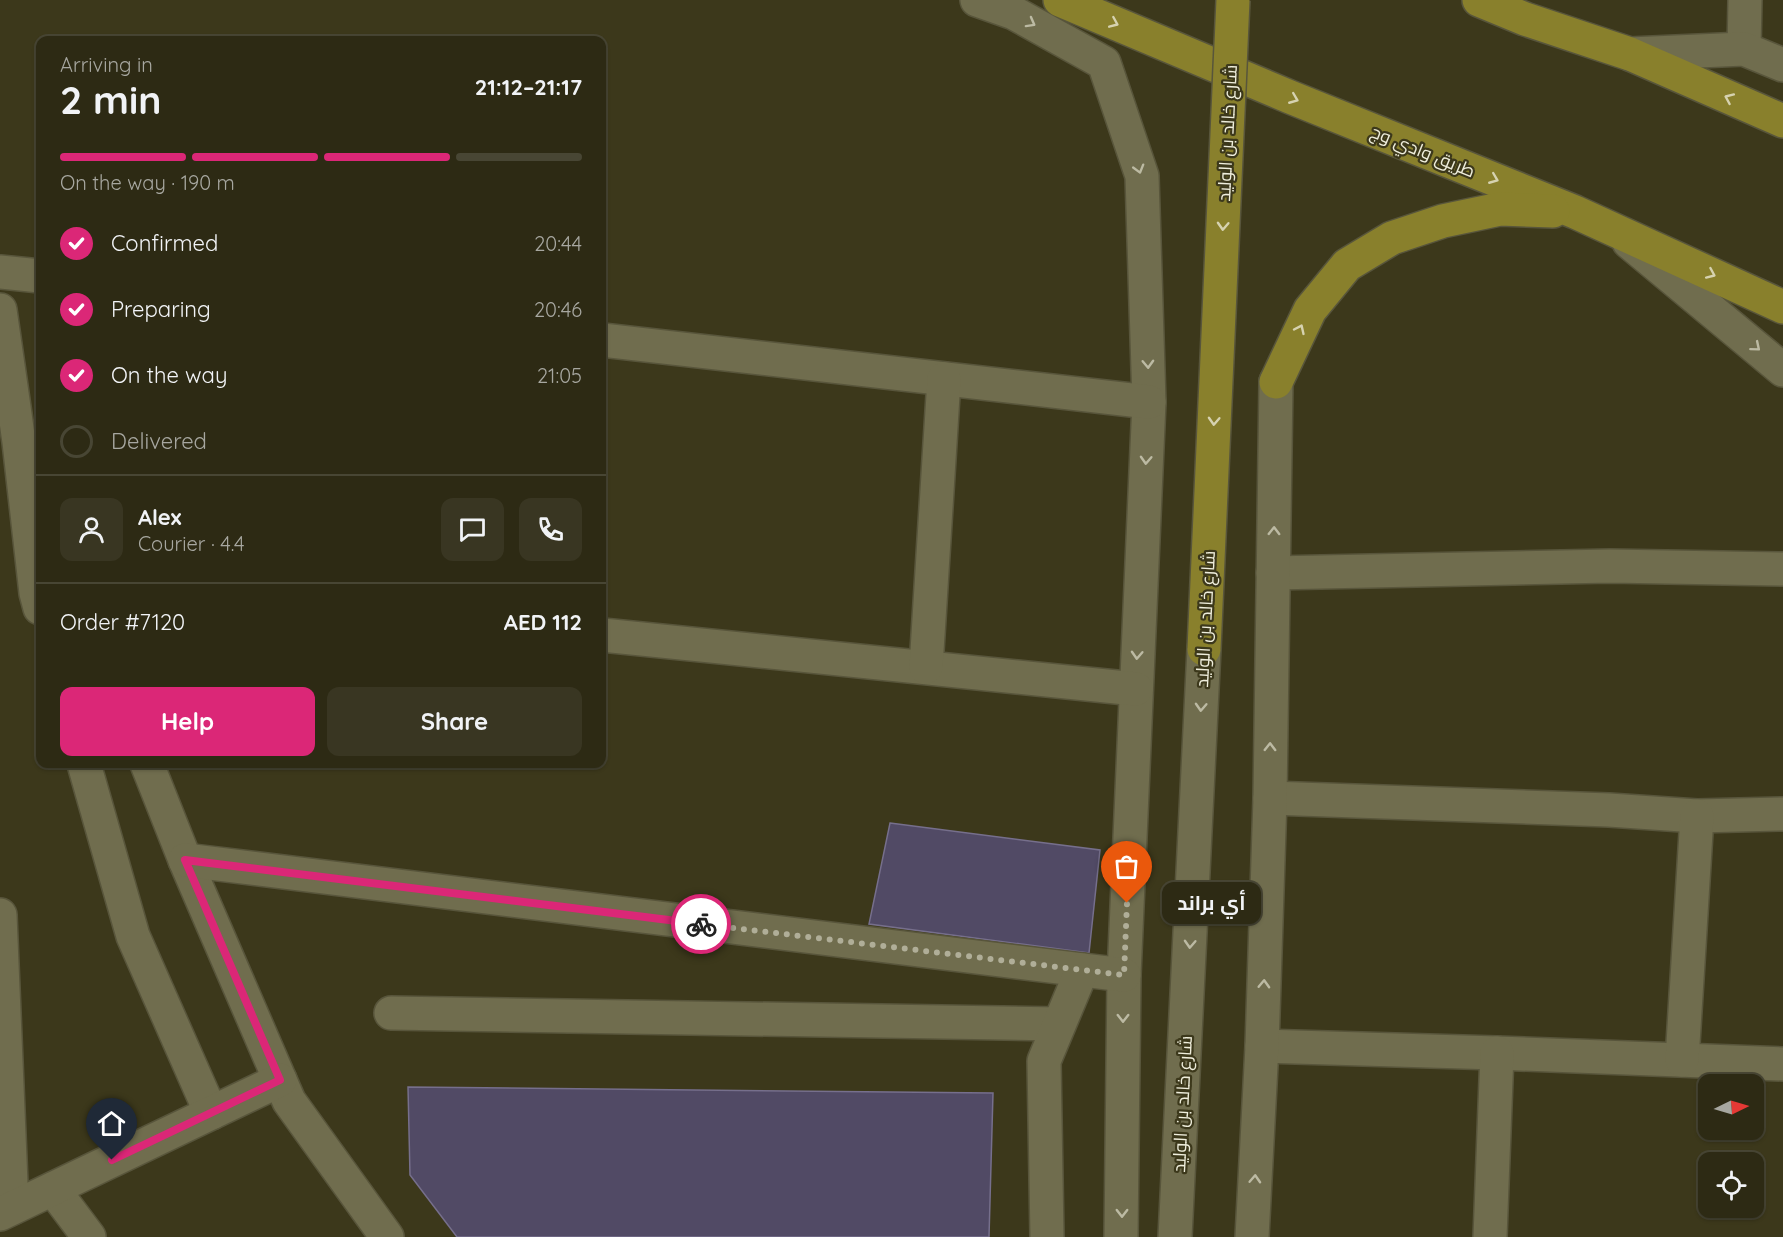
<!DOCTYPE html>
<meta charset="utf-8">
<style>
:root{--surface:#2d2a14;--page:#393622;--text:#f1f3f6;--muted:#a7a7a0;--line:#484634;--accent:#db2777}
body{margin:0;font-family:Quicksand,Cairo,sans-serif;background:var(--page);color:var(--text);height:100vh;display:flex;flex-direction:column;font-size:22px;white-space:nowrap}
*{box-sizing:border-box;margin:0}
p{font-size:20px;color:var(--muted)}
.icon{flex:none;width:33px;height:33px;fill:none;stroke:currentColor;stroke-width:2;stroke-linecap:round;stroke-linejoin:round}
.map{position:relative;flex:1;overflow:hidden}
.drawer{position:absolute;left:36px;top:36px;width:570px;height:732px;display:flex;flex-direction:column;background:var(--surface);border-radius:12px;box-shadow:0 2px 4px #0004,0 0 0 2px var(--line)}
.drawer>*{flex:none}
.needle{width:39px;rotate:85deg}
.controls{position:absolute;left:1698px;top:1074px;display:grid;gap:12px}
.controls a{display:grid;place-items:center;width:66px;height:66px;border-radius:12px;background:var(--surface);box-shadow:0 2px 4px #0004,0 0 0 2px var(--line);font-size:30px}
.pin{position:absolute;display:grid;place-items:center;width:51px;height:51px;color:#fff;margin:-62px -26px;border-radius:50% 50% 50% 0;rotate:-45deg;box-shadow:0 0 6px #0007}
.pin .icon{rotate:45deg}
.courier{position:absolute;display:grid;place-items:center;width:60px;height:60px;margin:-30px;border:4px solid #db2777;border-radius:50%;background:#fff;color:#222;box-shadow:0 2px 8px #0007}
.bubble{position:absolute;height:42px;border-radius:12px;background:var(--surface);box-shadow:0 2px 4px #0004,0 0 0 2px var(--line);font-size:20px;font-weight:700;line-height:42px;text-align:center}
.overview em{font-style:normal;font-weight:700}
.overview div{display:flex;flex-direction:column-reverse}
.overview{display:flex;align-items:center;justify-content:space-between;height:102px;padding:0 24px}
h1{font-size:39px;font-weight:700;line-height:45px}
.bar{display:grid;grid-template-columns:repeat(4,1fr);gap:9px 6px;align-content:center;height:72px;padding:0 24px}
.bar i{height:8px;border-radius:4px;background:var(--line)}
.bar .on{background:var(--accent)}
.bar p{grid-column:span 4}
.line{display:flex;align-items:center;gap:15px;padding:0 24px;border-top:2px solid var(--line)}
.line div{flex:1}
.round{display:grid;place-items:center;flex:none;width:63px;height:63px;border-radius:12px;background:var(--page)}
ol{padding:0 24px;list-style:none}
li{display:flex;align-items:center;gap:18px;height:66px}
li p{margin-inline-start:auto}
li .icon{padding:6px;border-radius:50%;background:var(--accent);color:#fff;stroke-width:4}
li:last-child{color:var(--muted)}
li i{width:33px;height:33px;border:3px solid var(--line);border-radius:50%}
.cta{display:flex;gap:12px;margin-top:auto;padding:12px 24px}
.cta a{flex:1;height:69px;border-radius:12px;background:var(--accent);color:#fff;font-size:24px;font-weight:700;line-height:69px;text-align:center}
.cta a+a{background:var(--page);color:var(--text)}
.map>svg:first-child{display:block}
.building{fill:#514a65;stroke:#766f8c;stroke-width:1.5}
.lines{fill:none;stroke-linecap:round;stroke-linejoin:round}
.minor-casing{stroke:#58553b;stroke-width:36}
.major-casing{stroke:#58553b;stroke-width:36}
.minor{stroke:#706d4e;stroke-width:33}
.major{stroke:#89802c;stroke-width:33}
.major-bridge-casing{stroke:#58553b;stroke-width:36;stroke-linecap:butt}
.major-bridge{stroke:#89802c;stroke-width:33}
.oneway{stroke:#bcbaa3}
.oneway2{stroke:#d6d2b0}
.done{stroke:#b0ae98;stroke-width:6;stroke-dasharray:0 10.8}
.route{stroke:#db2777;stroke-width:8}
.labels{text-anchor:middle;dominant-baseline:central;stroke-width:4.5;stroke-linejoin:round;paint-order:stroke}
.street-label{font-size:18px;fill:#efeedc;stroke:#3c381b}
</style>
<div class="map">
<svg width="1783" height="1237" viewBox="0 0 1783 1237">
<rect width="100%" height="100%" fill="#3c381b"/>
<g class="building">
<path d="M890,823L1100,850L1089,953L869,924Z"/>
<path d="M408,1087L993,1093L989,1237H457L410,1175Z"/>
</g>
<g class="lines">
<g class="minor-casing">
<g id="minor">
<path d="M977,0L1014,13L1104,63L1142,176L1149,402L1124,975L1121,1237"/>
<path d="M1744,49L1745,0"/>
<path d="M1630,54L1744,49L1783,65"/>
<path d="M1629,242L1783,370"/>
<path d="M0,272L40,276"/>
<path d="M0,310L19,442L36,593L40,608"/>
<path d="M602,340L1149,402"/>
<path d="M1273,573L1610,566L1783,569"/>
<path d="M602,635L1136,689"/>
<path d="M926,667L944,379"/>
<path d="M84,764L133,936L211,1113"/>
<path d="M147,764L185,860L289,1101L387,1237"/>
<path d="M1270,798L1609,810L1697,816L1783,814"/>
<path d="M185,860L1124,975"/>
<path d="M0,915L12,1208"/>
<path d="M391,1013L1059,1024"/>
<path d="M1262,1046L1497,1053L1783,1064"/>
<path d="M1682,1060L1697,816"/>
<path d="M53,1189L89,1237"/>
<path d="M0,1214L280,1080"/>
<path d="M1047,1237L1044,1061L1082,970"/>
<path d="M1175,1237L1204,649"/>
<path d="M1252,1237L1262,1046L1270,798L1276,382"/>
<path d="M1490,1237L1497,1053"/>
</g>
</g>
<g class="major-casing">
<g id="major">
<path d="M1060,0L1290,97L1575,212L1783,307"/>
<path d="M1479,0L1525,19L1630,54L1783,121"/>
<path d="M1276,382L1310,310L1347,265L1392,238L1443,221L1500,209L1553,211"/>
</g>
</g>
<use href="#minor" class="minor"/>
<use href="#major" class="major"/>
<g class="major-bridge-casing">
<path id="major-bridge" d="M1204,649L1233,0"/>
</g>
<use href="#major-bridge" class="major-bridge"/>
</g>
<defs><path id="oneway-chevron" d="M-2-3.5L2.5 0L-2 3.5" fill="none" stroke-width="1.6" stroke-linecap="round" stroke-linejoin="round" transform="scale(1.5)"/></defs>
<g class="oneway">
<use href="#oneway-chevron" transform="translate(1031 23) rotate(29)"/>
<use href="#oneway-chevron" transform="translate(1139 169) rotate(74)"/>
<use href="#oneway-chevron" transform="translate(1756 347) rotate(40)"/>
<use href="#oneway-chevron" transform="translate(1148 364) rotate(88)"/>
<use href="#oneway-chevron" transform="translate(1146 460) rotate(93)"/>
<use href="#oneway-chevron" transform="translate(1274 531) rotate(-89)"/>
<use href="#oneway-chevron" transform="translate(1137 655) rotate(93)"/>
<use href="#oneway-chevron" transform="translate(1201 707) rotate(93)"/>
<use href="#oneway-chevron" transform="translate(1270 747) rotate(-89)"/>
<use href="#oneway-chevron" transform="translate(1190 944) rotate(93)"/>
<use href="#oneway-chevron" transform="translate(1264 984) rotate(-88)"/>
<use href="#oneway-chevron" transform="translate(1123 1018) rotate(90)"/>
<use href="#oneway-chevron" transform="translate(1255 1179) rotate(-87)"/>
<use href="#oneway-chevron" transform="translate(1122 1213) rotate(90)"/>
</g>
<g class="oneway2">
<use href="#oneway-chevron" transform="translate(1114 23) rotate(23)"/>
<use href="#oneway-chevron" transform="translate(1729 98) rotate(-156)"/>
<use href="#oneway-chevron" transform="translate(1294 99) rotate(22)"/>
<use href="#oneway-chevron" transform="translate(1494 179) rotate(22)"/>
<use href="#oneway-chevron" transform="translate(1223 226) rotate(93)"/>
<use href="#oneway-chevron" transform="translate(1711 274) rotate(24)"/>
<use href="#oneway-chevron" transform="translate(1300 329) rotate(-65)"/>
<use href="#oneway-chevron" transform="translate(1214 421) rotate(93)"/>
</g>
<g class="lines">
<path class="done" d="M701,924L1124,975L1127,903"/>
<path class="route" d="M112,1160L280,1080L185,860L701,924"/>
</g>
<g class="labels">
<g class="street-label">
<text transform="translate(1227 133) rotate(-87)">شارع خالد بن الوليد</text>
<text transform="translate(1423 151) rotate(22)">طريق وادي وج</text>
<text transform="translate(1205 619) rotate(-87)">شارع خالد بن الوليد</text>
<text transform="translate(1182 1104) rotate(-87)">شارع خالد بن الوليد</text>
</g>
</g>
</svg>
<div class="controls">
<a><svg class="needle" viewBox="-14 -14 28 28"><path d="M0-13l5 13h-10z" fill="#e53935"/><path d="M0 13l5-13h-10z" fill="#a7a7a0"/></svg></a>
<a><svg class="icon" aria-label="locate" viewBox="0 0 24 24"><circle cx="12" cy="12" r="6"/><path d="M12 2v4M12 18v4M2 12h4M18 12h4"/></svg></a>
</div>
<div class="pin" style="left:1127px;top:903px;background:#ea580c"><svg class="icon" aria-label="bag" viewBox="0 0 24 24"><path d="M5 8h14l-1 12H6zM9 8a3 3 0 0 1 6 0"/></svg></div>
<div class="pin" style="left:112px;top:1160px;background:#1f2937"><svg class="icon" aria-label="home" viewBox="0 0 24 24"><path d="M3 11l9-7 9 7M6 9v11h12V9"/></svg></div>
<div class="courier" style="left:701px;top:924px"><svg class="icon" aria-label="bike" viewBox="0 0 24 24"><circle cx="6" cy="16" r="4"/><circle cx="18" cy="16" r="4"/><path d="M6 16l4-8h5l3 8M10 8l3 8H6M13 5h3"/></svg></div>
<div class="bubble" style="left:1162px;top:882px;width:99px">أي براند</div>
<section class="drawer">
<div class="overview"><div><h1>2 min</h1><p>Arriving in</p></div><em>21:12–21:17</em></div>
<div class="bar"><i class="on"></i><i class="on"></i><i class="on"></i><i></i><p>On the way · 190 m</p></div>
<ol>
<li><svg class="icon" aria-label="check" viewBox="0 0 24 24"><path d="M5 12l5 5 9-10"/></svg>Confirmed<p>20:44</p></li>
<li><svg class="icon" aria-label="check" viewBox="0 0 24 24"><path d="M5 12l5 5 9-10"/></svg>Preparing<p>20:46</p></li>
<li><svg class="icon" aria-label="check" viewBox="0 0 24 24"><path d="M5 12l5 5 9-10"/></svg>On the way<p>21:05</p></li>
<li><i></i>Delivered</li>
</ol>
<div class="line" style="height:108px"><a class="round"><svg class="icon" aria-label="person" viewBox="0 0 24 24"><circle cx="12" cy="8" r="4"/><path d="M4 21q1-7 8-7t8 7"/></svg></a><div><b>Alex</b><p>Courier · 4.4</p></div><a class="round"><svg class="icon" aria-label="chat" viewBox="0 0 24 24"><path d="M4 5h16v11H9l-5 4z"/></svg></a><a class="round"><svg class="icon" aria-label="phone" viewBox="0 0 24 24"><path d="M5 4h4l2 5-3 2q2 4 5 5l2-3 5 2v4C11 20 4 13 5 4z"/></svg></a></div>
<div class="line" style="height:78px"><div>Order #7120</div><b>AED 112</b></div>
<div class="cta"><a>Help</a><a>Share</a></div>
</section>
</div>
